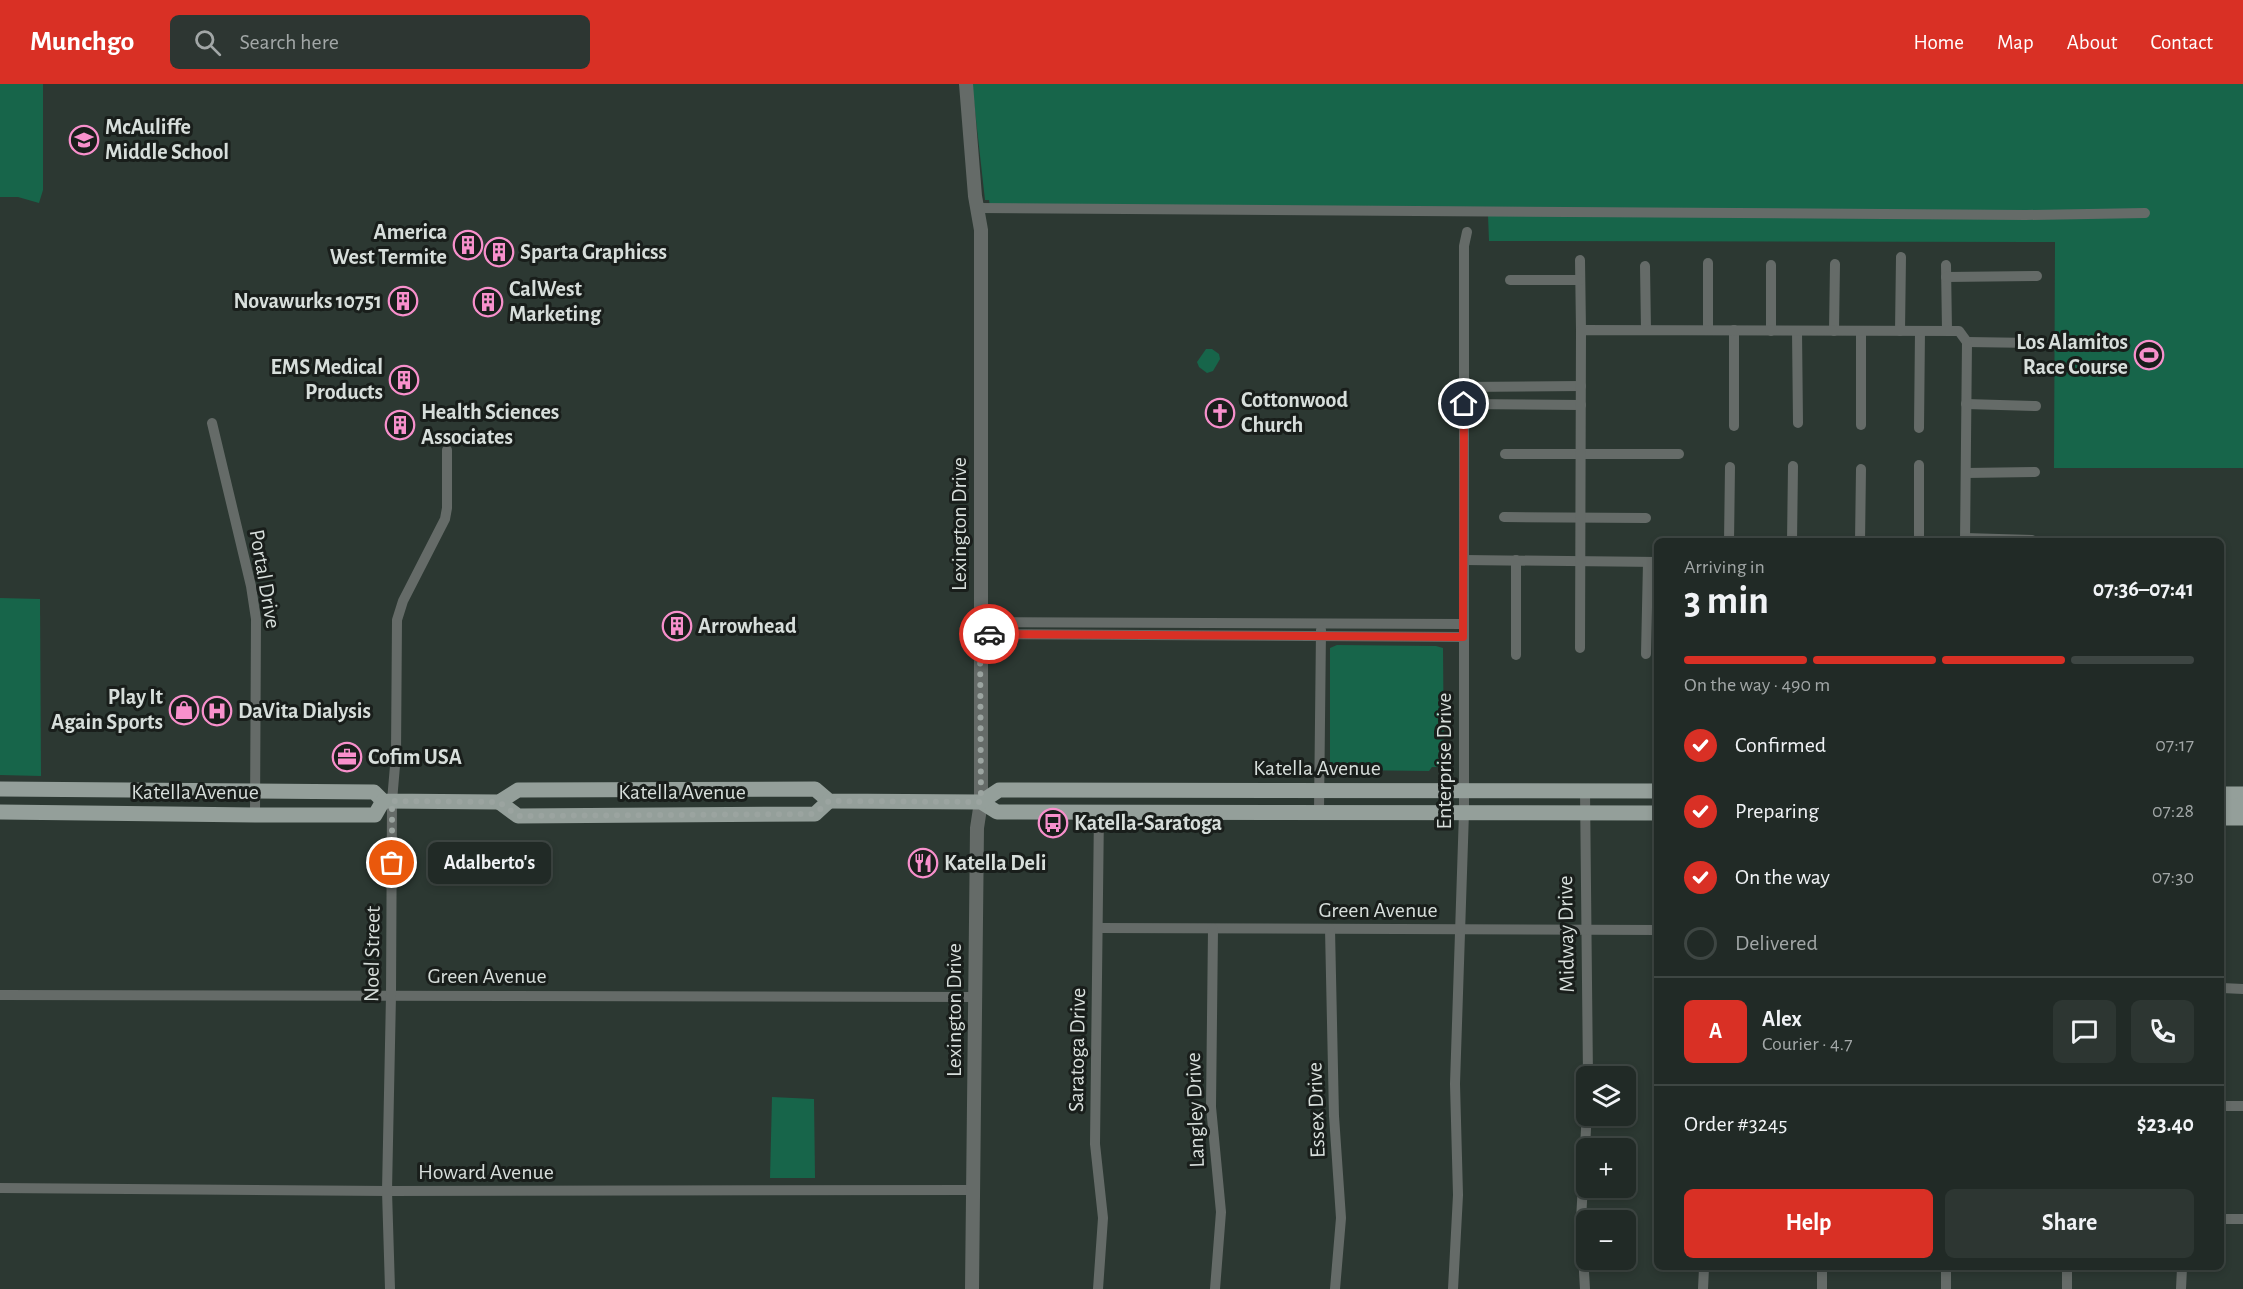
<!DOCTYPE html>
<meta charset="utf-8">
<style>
:root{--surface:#212a26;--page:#2d3632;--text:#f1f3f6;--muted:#a2a7a7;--line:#3e4643;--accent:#d93025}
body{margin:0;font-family:"Alegreya Sans",sans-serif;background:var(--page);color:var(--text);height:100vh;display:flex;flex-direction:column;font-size:22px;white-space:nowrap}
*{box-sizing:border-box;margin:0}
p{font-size:20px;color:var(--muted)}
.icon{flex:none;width:33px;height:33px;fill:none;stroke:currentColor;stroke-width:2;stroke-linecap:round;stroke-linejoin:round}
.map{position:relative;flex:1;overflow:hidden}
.drawer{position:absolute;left:1654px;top:454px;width:570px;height:732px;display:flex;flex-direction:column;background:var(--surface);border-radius:9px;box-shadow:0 3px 9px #0003,0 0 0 2px var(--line)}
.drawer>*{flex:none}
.fabs{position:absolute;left:1576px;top:982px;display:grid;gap:12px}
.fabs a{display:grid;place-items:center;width:60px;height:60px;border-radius:9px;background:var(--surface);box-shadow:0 3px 9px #0003,0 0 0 2px var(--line);font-size:30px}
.pin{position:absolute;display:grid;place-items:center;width:51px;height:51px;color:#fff;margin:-26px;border:3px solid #fff;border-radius:50%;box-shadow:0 2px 6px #0007}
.courier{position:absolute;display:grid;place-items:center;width:60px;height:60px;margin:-30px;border:4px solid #d93025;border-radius:50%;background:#fff;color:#222;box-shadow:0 2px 8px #0007}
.bubble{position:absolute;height:42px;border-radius:9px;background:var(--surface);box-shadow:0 3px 9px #0003,0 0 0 2px var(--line);font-size:20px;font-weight:600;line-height:42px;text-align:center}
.headline em{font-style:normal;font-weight:600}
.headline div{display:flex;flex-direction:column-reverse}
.headline{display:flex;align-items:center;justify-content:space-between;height:102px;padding:0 30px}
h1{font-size:39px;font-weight:600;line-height:45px}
.bar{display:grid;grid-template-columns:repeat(4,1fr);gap:9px 6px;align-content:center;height:72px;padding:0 30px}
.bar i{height:8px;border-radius:4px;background:var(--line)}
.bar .active{background:var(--accent)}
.bar p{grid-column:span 4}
.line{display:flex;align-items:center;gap:15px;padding:0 30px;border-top:2px solid var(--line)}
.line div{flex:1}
.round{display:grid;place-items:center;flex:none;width:63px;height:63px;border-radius:9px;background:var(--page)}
ol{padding:0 30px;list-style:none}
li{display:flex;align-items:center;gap:18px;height:66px}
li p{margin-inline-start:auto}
li .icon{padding:6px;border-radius:50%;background:var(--accent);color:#fff;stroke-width:4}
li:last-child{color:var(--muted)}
li i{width:33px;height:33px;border:3px solid var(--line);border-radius:50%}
.cta{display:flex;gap:12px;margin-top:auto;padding:12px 30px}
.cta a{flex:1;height:69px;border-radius:9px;background:var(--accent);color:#fff;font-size:24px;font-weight:600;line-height:69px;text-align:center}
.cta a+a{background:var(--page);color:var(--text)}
header{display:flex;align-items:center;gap:36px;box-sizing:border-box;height:84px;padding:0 30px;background:var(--accent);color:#fff}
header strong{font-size:28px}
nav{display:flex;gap:33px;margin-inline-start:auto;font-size:21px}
.search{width:420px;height:54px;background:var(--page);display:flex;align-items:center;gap:15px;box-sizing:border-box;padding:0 21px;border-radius:9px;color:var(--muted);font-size:22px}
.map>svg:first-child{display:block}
.green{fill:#17654a}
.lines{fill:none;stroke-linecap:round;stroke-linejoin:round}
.minor{stroke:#656b68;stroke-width:10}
.tertiary{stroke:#656b68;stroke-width:14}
.primary{stroke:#949f9a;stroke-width:15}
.done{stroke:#9ba4a0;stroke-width:6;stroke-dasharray:0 10.8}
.route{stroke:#d93025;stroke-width:8}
.labels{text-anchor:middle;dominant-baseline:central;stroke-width:6;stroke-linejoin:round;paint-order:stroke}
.poi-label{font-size:22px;font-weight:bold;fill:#d7dedb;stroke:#191e1b;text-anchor:start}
.street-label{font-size:22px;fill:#d7dedb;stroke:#191e1b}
</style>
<header>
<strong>Munchgo</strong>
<div class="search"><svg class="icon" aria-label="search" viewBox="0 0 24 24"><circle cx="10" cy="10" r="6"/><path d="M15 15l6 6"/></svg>Search here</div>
<nav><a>Home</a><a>Map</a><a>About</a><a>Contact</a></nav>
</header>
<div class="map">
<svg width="2243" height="1205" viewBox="0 0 2243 1205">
<rect width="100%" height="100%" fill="#2c3832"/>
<g class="green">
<path d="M0,0H43V106L39,119L18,113H0Z"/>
<path d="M972,0H2243V384H2054L2055,158L1489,157L1488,131L991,128L989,116H985Z"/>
<path d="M1206,265H1212L1219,270L1220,275L1213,287L1207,289L1199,283L1197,278Z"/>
<path d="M0,514L40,515L41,692L0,691Z"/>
<path d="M1337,561L1436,562L1443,564L1444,683H1432L1429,687L1349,686L1345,682H1330V564Z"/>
<path d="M772,1013L814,1015L815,1094H770Z"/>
</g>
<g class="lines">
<g class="minor">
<path d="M978,124L2026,131L2145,129"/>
<path d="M1580,176L1581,246"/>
<path d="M1708,179V246"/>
<path d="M1771,181V247"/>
<path d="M1946,181L1947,247"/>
<path d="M1645,182L1646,246"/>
<path d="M1946,193L2037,192"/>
<path d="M1510,196H1580"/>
<path d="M1734,246V342"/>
<path d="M1797,247L1798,339"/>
<path d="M1834,247L1835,180"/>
<path d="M1861,247V341"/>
<path d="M1900,247L1901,173"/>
<path d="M1967,258L2035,259"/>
<path d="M1464,303L1581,302"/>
<path d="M1464,320L1581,321"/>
<path d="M1966,320L2036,322"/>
<path d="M212,339L251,502L256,535L255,731"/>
<path d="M1919,344L1920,247"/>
<path d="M1505,370H1679"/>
<path d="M1966,389L2035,388"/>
<path d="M1504,433L1646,434"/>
<path d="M1965,454L2032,456"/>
<path d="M1729,458L1730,383"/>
<path d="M1792,458L1793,382"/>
<path d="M1860,458L1861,385"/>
<path d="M1919,458V381"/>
<path d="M1465,476L1658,478"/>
<path d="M1516,476V571"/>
<path d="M980,538L1463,540"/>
<path d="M979,550L1463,553"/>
<path d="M1580,564L1581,246L1959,247L1967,258L1965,458"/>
<path d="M1646,570L1648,478"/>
<path d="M1585,706L1588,993"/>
<path d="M1319,728L1321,546"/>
<path d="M1098,844L1658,846"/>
<path d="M1213,845L1211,1023L1221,1128L1215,1205"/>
<path d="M1330,845L1334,1032L1341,1134L1335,1205"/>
<path d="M2222,904L2243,905"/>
<path d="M0,911L974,913"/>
<path d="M2222,1022H2243"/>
<path d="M0,1104L387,1107L972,1106"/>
<path d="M2222,1135H2243"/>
<path d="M1946,1184V1205"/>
<path d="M390,1205L387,1107L391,911L392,717L396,670L397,536L403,517L445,435L447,424V366"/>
<path d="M1098,1205L1103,1134L1095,1060L1099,727"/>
<path d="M1453,1205L1458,1111L1455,1000L1464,728V162L1467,148"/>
<path d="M1585,1205L1581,1136L1587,1027"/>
<path d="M1703,1205L1704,1184"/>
<path d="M1822,1205V1184"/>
<path d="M2067,1205V1184"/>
<path d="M2181,1205L2182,1184"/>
</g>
<path class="tertiary" d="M966,0L975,112L981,146V718L977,744L972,1205"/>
<g class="primary">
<path d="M0,705L374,708L383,717L499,718L518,706L815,705L829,717L981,718L997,728L1658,729"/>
<path d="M2222,710H2243"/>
<path d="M499,718L518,732L815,730L829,717"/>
<path d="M981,718L999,706L1658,707"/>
<path d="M2222,722L2236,723L2243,720"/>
<path d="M0,728L255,731H375L383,717"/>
<path d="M2222,734H2243"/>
</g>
</g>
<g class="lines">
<path class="done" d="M392,779V717L499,718L518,732L815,730L829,717L981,718L980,550H989"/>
<path class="route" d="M989,550L1463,553L1464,320"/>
</g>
<defs>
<g id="school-ring" transform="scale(1.5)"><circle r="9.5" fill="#191e1b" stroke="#f890cc" stroke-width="1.5"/><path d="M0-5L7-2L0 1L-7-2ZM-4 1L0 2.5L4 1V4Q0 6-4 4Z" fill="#f890cc"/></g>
<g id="building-ring" transform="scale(1.5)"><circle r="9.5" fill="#191e1b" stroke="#f890cc" stroke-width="1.5"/><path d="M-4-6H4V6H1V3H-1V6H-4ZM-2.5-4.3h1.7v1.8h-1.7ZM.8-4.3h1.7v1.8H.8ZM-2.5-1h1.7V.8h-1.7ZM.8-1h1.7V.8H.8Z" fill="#f890cc"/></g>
<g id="stadium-ring" transform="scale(1.5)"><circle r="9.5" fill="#191e1b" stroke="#f890cc" stroke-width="1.5"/><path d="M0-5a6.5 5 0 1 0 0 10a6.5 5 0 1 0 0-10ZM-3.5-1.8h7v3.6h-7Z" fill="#f890cc"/></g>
<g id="church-ring" transform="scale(1.5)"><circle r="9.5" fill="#191e1b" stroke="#f890cc" stroke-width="1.5"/><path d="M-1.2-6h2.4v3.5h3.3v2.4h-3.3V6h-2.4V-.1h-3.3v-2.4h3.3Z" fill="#f890cc"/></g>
<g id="shop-ring" transform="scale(1.5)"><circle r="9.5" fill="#191e1b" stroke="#f890cc" stroke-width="1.5"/><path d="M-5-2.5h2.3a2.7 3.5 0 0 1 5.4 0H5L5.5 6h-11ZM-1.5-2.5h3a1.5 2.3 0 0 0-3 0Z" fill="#f890cc"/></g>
<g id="hospital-ring" transform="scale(1.5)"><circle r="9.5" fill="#191e1b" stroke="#f890cc" stroke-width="1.5"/><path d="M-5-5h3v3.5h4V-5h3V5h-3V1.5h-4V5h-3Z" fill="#f890cc"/></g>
<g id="office-ring" transform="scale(1.5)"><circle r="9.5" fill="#191e1b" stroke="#f890cc" stroke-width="1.5"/><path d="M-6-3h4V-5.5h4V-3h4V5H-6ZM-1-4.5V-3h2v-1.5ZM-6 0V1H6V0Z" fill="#f890cc"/></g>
<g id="bus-ring" transform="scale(1.5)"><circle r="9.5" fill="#191e1b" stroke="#f890cc" stroke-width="1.5"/><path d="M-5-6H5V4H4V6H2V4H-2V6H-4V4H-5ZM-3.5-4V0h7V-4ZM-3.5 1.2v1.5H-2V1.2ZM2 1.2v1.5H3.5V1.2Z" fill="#f890cc"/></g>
<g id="restaurant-ring" transform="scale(1.5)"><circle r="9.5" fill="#191e1b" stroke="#f890cc" stroke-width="1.5"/><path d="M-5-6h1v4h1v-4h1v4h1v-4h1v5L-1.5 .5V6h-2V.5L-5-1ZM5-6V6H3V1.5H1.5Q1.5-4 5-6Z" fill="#f890cc"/></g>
</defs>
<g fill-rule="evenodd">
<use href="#school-ring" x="84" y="56"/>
<use href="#building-ring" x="468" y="161"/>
<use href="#building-ring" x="499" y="168"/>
<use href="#building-ring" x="403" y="217"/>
<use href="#building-ring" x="488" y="218"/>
<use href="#stadium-ring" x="2149" y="271"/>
<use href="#building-ring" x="404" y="296"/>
<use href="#church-ring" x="1220" y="329"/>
<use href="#building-ring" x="400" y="341"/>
<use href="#building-ring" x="677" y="542"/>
<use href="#shop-ring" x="184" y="626"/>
<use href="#hospital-ring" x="217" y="627"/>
<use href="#office-ring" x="347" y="673"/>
<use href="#bus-ring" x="1053" y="739"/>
<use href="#restaurant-ring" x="923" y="779"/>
</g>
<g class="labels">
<g class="poi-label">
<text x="105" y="43">McAuliffe<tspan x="105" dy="25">Middle School</tspan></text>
<text x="447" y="148" text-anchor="end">America<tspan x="447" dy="25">West Termite</tspan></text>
<text x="520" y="168">Sparta Graphicss</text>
<text x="509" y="205">CalWest<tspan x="509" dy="25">Marketing</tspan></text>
<text x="382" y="217" text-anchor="end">Novawurks 10751</text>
<text x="2128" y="258" text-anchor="end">Los Alamitos<tspan x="2128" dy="25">Race Course</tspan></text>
<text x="383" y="283" text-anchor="end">EMS Medical<tspan x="383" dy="25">Products</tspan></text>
<text x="1241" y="316">Cottonwood<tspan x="1241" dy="25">Church</tspan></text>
<text x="421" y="328">Health Sciences<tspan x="421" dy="25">Associates</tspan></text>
<text x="698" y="542">Arrowhead</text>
<text x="163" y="613" text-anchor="end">Play It<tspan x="163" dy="25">Again Sports</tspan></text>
<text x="238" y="627">DaVita Dialysis</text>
<text x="368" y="673">Cofim USA</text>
<text x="1074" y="739">Katella-Saratoga</text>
<text x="944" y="779">Katella Deli</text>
</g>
<g class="street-label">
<text transform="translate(959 440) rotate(-90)">Lexington Drive</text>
<text transform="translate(265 495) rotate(80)">Portal Drive</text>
<text transform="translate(1444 677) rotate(-90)">Enterprise Drive</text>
<text x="1317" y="684">Katella Avenue</text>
<text x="195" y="708">Katella Avenue</text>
<text x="682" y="708">Katella Avenue</text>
<text x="1378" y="826">Green Avenue</text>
<text transform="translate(1566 850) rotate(-91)">Midway Drive</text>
<text transform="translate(372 870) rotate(-89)">Noel Street</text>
<text x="487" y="892">Green Avenue</text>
<text transform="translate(954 926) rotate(-90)">Lexington Drive</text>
<text transform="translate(1077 966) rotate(-89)">Saratoga Drive</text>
<text transform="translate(1195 1026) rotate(-92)">Langley Drive</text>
<text transform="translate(1316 1026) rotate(-92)">Essex Drive</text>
<text x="486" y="1088">Howard Avenue</text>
</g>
</g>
</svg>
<div class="fabs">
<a><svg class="icon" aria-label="layers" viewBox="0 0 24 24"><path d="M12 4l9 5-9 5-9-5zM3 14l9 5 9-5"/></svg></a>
<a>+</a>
<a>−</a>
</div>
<div class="pin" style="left:392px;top:779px;background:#ea580c"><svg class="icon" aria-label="bag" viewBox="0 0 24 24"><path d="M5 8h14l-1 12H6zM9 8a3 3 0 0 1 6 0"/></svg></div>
<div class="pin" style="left:1464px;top:320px;background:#1f2937"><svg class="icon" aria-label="home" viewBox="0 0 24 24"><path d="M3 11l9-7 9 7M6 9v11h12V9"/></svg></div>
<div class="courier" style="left:989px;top:550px"><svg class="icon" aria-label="car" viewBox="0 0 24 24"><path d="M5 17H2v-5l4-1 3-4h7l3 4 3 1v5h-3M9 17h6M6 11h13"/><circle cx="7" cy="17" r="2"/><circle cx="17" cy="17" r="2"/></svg></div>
<div class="bubble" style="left:428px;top:758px;width:123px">Adalberto's</div>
<section class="drawer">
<div class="headline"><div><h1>3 min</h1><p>Arriving in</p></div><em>07:36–07:41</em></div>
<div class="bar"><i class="active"></i><i class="active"></i><i class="active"></i><i></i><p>On the way · 490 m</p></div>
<ol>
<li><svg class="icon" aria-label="check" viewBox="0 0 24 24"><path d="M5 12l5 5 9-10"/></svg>Confirmed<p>07:17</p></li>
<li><svg class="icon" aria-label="check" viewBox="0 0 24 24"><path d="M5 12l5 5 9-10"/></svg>Preparing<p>07:28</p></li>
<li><svg class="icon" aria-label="check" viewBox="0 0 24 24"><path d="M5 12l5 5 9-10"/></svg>On the way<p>07:30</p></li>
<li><i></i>Delivered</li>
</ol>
<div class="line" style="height:108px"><b class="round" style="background:var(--accent);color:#fff">A</b><div><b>Alex</b><p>Courier · 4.7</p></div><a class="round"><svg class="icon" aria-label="chat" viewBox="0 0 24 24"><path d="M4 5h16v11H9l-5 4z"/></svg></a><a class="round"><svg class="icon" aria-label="phone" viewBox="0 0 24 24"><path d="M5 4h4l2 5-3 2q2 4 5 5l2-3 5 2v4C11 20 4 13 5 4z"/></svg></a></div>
<div class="line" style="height:78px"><div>Order #3245</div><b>$23.40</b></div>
<div class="cta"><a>Help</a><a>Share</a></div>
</section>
</div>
